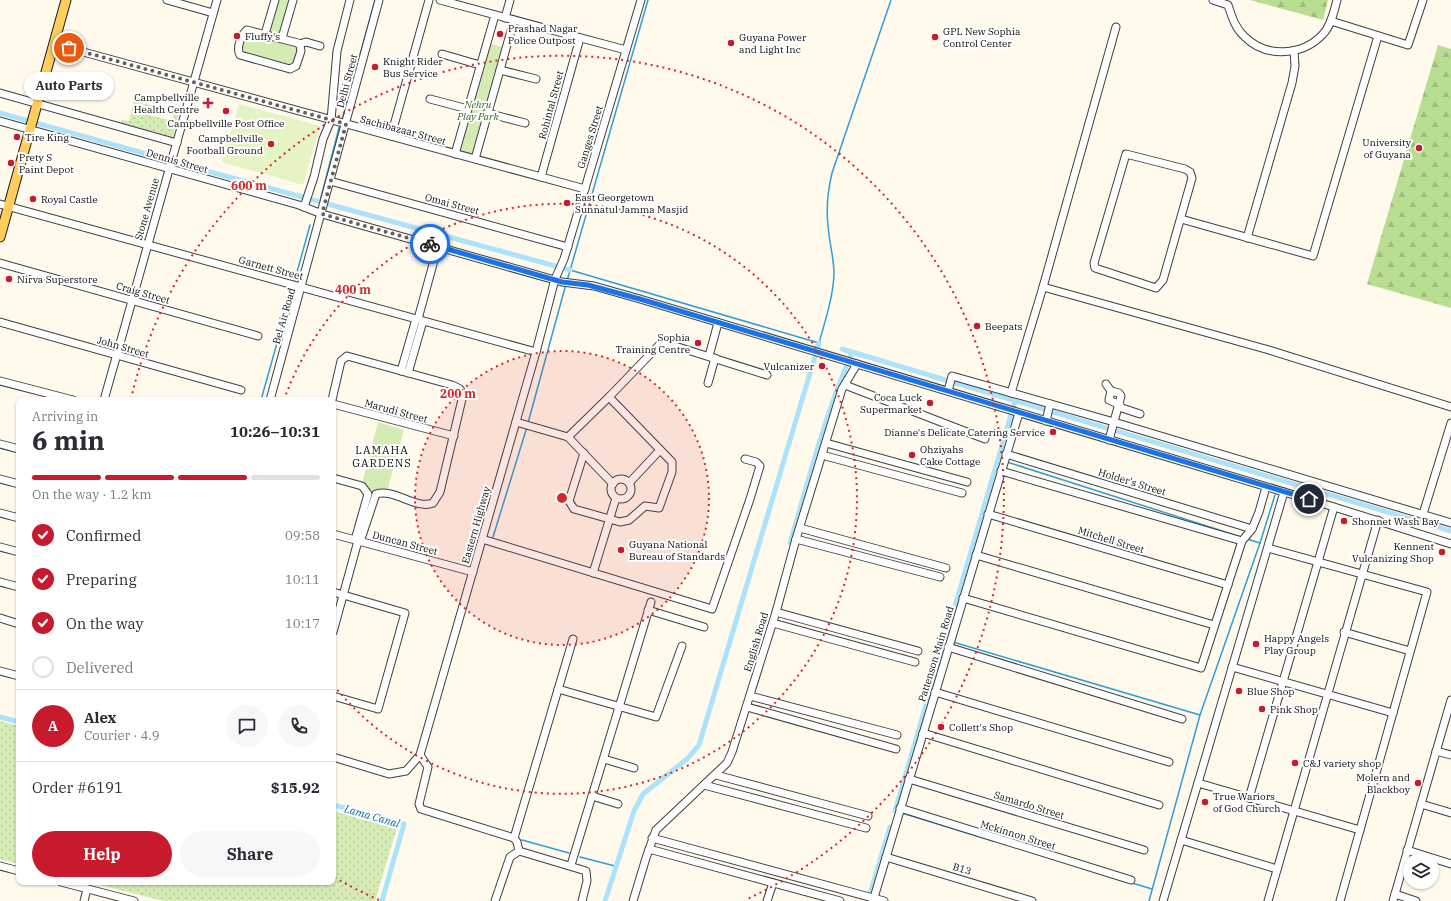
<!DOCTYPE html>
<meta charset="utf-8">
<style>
:root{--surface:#fff;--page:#f7f7f7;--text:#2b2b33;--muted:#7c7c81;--line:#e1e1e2;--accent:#c71a2d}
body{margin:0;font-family:"IBM Plex Serif",serif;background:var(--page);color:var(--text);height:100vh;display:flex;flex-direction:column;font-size:15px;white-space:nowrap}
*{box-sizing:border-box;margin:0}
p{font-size:13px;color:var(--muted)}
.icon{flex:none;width:22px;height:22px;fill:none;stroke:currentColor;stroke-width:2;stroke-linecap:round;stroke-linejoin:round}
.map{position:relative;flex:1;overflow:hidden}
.panel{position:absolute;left:16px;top:397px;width:320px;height:488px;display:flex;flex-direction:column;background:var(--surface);border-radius:8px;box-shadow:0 1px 3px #0004}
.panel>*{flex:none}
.controls{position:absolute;left:1403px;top:853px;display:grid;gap:8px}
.controls a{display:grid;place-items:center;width:36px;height:36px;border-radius:50%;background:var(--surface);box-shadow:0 1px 3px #0004;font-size:20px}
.pin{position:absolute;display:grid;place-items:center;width:34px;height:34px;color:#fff;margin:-17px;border:2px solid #fff;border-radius:50%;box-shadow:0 1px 4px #0007}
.courier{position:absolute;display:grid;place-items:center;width:40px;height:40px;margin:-20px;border:3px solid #1a73e8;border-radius:50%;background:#fff;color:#222;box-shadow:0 1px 5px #0007}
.bubble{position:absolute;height:28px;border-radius:14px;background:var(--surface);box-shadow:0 1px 3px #0004;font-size:13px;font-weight:800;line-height:28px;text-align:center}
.summary em{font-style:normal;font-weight:800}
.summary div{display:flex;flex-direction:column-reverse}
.summary{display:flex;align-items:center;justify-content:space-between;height:68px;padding:0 16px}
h1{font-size:26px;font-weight:800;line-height:30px}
.bar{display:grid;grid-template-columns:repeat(4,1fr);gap:6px 4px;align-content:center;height:48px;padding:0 16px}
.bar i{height:5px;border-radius:3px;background:var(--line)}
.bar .on{background:var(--accent)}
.bar p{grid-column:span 4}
.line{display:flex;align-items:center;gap:10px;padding:0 16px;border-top:1px solid var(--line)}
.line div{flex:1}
.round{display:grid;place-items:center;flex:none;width:42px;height:42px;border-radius:21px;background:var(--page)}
ol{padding:0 16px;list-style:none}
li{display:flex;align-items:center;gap:12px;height:44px}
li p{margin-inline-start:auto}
li .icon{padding:4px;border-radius:50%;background:var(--accent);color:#fff;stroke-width:4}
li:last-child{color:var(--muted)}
li i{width:22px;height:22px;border:2px solid var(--line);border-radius:50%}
.button{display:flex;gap:8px;margin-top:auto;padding:8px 16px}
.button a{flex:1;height:46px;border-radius:24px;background:var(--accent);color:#fff;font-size:16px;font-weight:800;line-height:46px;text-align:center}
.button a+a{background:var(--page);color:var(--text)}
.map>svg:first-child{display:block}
.grass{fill:url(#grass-dots);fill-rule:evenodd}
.forest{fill:url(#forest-firs)}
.park{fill:#d4ecb3}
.pitch{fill:#e6f3c5}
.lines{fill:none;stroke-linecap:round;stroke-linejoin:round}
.stream{stroke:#2e9fd8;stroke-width:1.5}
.canal{stroke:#ace3fb;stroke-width:5}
.minor-casing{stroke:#404040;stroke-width:9}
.major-casing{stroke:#1e1e1e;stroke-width:11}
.minor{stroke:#fff;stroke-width:7}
.major{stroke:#ffcd5c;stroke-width:9}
.done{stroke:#62605b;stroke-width:4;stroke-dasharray:0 7.2}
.route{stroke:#1a73e8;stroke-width:5}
.ring{fill:none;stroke:#d62828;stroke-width:2;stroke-dasharray:2 4}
.poi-dot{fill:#c71a2d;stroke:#fff;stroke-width:1.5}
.labels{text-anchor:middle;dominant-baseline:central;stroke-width:4;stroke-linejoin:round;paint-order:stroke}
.poi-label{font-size:10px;fill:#0d0d0d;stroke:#fff;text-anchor:start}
.street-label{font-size:10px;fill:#0d0d0d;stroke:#fff}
.park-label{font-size:10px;font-style:italic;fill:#2e6918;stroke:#fff}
.neighbourhood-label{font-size:11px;letter-spacing:1px;fill:#0d0d0d;stroke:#fff}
.water-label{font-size:11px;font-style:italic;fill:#0d6ea8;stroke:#fff}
.centre{fill:#d62828;stroke:#fff;stroke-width:2}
.ring-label{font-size:12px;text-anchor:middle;font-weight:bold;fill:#d62828;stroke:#fff;stroke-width:4;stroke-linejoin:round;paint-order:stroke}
</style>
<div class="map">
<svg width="1451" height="901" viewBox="0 0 1451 901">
<defs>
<pattern id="grass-dots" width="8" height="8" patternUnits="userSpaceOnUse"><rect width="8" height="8" fill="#d4ecb3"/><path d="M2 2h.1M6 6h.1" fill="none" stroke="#b5c999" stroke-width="1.8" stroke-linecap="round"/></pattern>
<pattern id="forest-firs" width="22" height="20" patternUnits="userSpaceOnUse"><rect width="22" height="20" fill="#b9de91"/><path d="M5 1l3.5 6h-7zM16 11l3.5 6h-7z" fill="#9ebd7c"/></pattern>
</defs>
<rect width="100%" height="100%" fill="#fffaec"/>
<g class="grass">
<path d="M134,101L179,113L172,140L120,126L122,120L129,121ZM139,104L174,114L172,121L137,112Z"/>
<path d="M0,721L19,726V864L0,859Z"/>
<path d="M333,811L397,828L375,901H163L89,882H333Z"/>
</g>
<g class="forest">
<path d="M1250,0H1328L1323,20Z"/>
<path d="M1438,45L1451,49V308L1367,284Z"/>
</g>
<g class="park">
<path d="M277,0H290L279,40L297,46L298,50L292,66L243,54L241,48L247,33L268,37Z"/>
<path d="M487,43L506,48L475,159L455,154Z"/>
<path d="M378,422L404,430L388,488L375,493L360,540L368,491L363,480Z"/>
</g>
<path class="pitch" d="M239,104L320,126L303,185L222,162Z"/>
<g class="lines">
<g class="stream">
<path d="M342,120L375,0"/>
<path d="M320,201L340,124"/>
<path d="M570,270L819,343C825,321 833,298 834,274C834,257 829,242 828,225C826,208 828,190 832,173L891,0"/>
<path d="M567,281L648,0"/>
<path d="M294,283L310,225"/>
<path d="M261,400L293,286"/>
<path d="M528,423L566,284"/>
<path d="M0,448L19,453"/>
<path d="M998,459L1003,461"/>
<path d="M1007,462L1241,537"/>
<path d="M493,537L527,427"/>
<path d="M1247,539L1260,543"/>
<path d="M953,642L1200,715"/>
<path d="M902,813L993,841"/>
<path d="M522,840L569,853"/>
<path d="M580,857L615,866"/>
<path d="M1132,883L1152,889"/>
<path d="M1149,901L1200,715L1260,543L1275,495"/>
</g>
<g class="canal">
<path d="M0,113L225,176L570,270"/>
<path d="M842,349L1451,531"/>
<path d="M790,543C809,479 825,414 852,353"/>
<path d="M0,717L19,722"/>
<path d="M333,805L404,824L382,901"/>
<path d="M895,811L1015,401"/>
<path d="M605,901L634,811L643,794L687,759L699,745L819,343"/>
<path d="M868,901L890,827"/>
</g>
<g class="minor-casing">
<g id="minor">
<path d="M167,0L213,13"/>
<path d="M440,0L626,50"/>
<path d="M1213,0L1228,5C1232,17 1235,28 1245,37C1266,58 1303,56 1323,34C1331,26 1334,11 1337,0"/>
<path d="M505,18L510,0"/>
<path d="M1331,21L1408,45L1423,0"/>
<path d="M247,30L298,43L300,45L301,51L296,66L290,69L240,55C236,48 241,35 247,30Z"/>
<path d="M265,34L275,0"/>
<path d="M282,38L293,0"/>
<path d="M54,44L585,189"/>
<path d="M299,44L306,42L320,46"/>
<path d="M442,54L480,65"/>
<path d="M500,70L536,79"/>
<path d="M0,93L177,143"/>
<path d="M430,99L468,109"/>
<path d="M487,113L525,123"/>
<path d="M0,121L299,205L322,214L562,282L594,286L640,299L1334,507L1451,544"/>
<path d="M391,136L429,0"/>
<path d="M455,154L495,15"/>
<path d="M1126,154L1185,169L1190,172L1192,178L1163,280L1156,288L1095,268L1094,263Z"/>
<path d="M475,159L514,20"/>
<path d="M541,177L580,38"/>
<path d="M330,181L568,247"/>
<path d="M0,204L536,352"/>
<path d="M304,207L314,177L323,139L331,120L337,51L350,0"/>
<path d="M1181,219L1313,256L1378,36"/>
<path d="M1247,238L1292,83L1295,66L1294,51"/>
<path d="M0,263L258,336"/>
<path d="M1043,287L1116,27"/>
<path d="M418,319L438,246"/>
<path d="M0,322L241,390"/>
<path d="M709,356L718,323"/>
<path d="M401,371L416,319"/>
<path d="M408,373L423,321"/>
<path d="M0,381L73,400"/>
<path d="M708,383L715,358"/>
<path d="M1106,384L1111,391L1119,393L1121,396L1109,440"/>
<path d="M845,385L985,439"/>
<path d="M948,391L952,376L1114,422L1451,523"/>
<path d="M1111,391L1109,400L1120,405"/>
<path d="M1011,393L1043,287L1269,350L1451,407"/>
<path d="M104,400L217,0"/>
<path d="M270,400L379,0"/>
<path d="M332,400L341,361L347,356L452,385L460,389L463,395L440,492L433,503C415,510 395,488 376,494L360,542"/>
<path d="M333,404L454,436"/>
<path d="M1119,407L1140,414"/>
<path d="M1046,421L1050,404"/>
<path d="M516,422L568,437L609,397L662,342L767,375"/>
<path d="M568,437L613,484"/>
<path d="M826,443L967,482"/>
<path d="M0,444L19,449"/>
<path d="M584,453L569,501L574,509L620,522L629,520L645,506L659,508L672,472V462L609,397"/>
<path d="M1006,454L1252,529L1259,512L1266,487"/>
<path d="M822,455L962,493"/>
<path d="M1001,471L1242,541"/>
<path d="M333,478L362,486L368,494L355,540"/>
<circle cx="621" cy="489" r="10"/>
<path d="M0,479L19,484"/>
<path d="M629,483L660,450"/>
<path d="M0,513L19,518"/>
<path d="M988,514L1228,585"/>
<path d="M1423,514L1451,423"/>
<path d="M800,528L946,568"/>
<path d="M333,534L473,572"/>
<path d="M482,539L712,609L750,499L760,466L756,462L745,459"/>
<path d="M796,539L940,577"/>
<path d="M0,547L19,552"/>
<path d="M1268,548L1427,592L1340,901"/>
<path d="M976,555L1214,625"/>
<path d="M593,573L616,498"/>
<path d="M0,582L19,587"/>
<path d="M333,592L405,613L378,709L333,696"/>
<path d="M963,598L1201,668L1242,541L1252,529"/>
<path d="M648,610L704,627"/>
<path d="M776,612L918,651"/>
<path d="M0,618L19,624"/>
<path d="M773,623L915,662"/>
<path d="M333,632L358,541"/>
<path d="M1344,632L1410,651"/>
<path d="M948,647L1182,719"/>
<path d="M1232,667L1393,713"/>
<path d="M0,671L19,676"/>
<path d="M558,689L656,717L682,646"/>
<path d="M935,692L1169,762"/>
<path d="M750,696L897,735"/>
<path d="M747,707L896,749"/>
<path d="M923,733L1159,805"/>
<path d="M1436,751L1451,755"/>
<path d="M420,755L428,767L419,804L421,809L514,838L517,842L519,851"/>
<path d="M333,757L389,774L406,771L420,755L536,352L555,279L564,259L641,0"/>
<path d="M604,759L634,768"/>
<path d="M716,775L868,816"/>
<path d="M909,779L1144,850"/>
<path d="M1198,783L1360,830"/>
<path d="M704,785L866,828"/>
<path d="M592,796L618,804"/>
<path d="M1249,798L1334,507"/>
<path d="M1421,804L1451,813"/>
<path d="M900,808L1131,880"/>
<path d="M514,838L573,639"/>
<path d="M652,838L884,901"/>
<path d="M1181,840L1277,869"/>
<path d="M649,849L840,901"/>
<path d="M1407,850L1451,864"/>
<path d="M519,851L586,871L587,881L582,901"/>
<path d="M886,857L1032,901"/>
<path d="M571,865L651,602"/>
<path d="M0,866L19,871"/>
<path d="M61,882L134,901"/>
<path d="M1395,894L1416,901"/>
<path d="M84,901L87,889"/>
<path d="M495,901L510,857L519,851"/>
<path d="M633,901L646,858L656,830L727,763L732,752L776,612L796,539L842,389L857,364"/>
<path d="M767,901L773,883"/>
<path d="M873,901L1019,413"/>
<path d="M1163,901L1284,492"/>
<path d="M1268,901L1378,520"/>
<path d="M1393,901L1451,700"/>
</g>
</g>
<g class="major-casing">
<path id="major" d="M0,237L66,0"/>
</g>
<use href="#minor" class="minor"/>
<use href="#major" class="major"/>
</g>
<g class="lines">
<path class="done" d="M69,48L346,124L322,214L430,244"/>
<path class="route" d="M430,244L562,282L588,285L640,299L1309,499"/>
</g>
<circle cx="562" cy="498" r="147" fill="#d62828" fill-opacity=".12"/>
<g class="ring">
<circle cx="562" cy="498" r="147"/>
<path d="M284 400A295 295 0 1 1 334 686"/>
<path d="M379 900A442 442 0 0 1 334 877M131 399A442 442 0 1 1 745 900"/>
</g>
<g class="poi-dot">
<circle cx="500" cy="34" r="4"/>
<circle cx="237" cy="36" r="4"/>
<circle cx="935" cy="37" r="4"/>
<circle cx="731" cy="43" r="4"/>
<circle cx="375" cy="67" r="4"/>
<path d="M206 97h4v4h4v4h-4v4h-4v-4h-4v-4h4z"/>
<circle cx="226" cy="111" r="4"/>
<circle cx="17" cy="137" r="4"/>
<circle cx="271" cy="144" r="4"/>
<circle cx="1419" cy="148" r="4"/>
<circle cx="11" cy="163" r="4"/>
<circle cx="33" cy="199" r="4"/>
<circle cx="567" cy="203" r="4"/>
<circle cx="9" cy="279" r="4"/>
<circle cx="977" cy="326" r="4"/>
<circle cx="698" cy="343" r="4"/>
<circle cx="822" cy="366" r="4"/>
<circle cx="930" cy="403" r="4"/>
<circle cx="1053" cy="432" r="4"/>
<circle cx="912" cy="455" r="4"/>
<circle cx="1344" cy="521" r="4"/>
<circle cx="621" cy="550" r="4"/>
<circle cx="1442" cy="552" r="4"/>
<circle cx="1256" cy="644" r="4"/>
<circle cx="1239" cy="691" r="4"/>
<circle cx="1262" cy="709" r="4"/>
<circle cx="941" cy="727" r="4"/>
<circle cx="1295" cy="763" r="4"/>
<circle cx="1418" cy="783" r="4"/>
<circle cx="1205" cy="802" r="4"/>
</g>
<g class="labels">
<g class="poi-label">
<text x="508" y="28">Prashad Nagar<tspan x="508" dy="12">Police Outpost</tspan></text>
<text x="943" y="31">GPL New Sophia<tspan x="943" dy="12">Control Center</tspan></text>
<text x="245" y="36">Fluffy's</text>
<text x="739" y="37">Guyana Power<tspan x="739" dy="12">and Light Inc</tspan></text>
<text x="383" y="61">Knight Rider<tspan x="383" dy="12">Bus Service</tspan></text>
<text x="199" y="97" text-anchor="end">Campbellville<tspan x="199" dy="12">Health Centre</tspan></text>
<text x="226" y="123" text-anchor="middle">Campbellville Post Office</text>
<text x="25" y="137">Tire King</text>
<text x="263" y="138" text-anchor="end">Campbellville<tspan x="263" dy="12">Football Ground</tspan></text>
<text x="1411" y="142" text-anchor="end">University<tspan x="1411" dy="12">of Guyana</tspan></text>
<text x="19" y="157">Prety S<tspan x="19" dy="12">Paint Depot</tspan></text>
<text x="575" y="197">East Georgetown<tspan x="575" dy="12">Sunnatul Jamma Masjid</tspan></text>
<text x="41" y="199">Royal Castle</text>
<text x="17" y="279">Nirva Superstore</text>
<text x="985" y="326">Beepats</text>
<text x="690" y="337" text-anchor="end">Sophia<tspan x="690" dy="12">Training Centre</tspan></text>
<text x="814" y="366" text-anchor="end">Vulcanizer</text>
<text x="922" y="397" text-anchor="end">Coca Luck<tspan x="922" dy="12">Supermarket</tspan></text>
<text x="1045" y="432" text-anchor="end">Dianne's Delicate Catering Service</text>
<text x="920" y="449">Ohziyahs<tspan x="920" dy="12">Cake Cottage</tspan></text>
<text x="1352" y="521">Shonnet Wash Bay</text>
<text x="629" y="544">Guyana National<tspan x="629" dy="12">Bureau of Standards</tspan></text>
<text x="1434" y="546" text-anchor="end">Kennent<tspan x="1434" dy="12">Vulcanizing Shop</tspan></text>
<text x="1264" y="638">Happy Angels<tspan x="1264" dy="12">Play Group</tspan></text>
<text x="1247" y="691">Blue Shop</text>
<text x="1270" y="709">Pink Shop</text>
<text x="949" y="727">Collett's Shop</text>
<text x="1303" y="763">C&amp;J variety shop</text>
<text x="1410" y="777" text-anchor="end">Molern and<tspan x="1410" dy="12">Blackboy</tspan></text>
<text x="1213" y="796">True Wariors<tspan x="1213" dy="12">of God Church</tspan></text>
</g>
<g class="street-label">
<text transform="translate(347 81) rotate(-75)">Delhi Street</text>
<text transform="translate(551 105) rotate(-75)">Rohintal Street</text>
<text transform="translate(403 130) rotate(15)">Sachibazaar Street</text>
<text transform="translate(590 137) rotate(-73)">Ganges Street</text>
<text transform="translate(177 161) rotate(16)">Dennis Street</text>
<text transform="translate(452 204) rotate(15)">Omai Street</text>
<text transform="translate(147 209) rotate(-74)">Stone Avenue</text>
<text transform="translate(271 268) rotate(15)">Garnett Street</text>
<text transform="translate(143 293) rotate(16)">Craig Street</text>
<text transform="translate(284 316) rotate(-74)">Bel Air Road</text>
<text transform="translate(123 347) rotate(16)">John Street</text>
<text transform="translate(396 411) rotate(15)">Marudi Street</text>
<text transform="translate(1132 482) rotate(17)">Holder's Street</text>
<text transform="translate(476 525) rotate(-74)">Eastern Highway</text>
<text transform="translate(1111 540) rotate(17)">Mitchell Street</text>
<text transform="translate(405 543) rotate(15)">Duncan Street</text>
<text transform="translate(756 642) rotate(-73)">English Road</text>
<text transform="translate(936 654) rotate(-73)">Pattenson Main Road</text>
<text transform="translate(1029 805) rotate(17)">Samardo Street</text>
<text transform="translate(1018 835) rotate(17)">Mckinnon Street</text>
<text transform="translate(962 869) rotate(17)">B13</text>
</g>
<g class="park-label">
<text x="478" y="104">Nehru<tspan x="478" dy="12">Play Park</tspan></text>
</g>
<g class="neighbourhood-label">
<text x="382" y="450">LAMAHA<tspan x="382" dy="13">GARDENS</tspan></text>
</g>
<g class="water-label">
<text transform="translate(372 816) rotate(16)">Lama Canal</text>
</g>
</g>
<circle cx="562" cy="498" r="6" class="centre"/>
<g class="ring-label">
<text x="249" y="190">600 m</text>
<text x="353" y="294">400 m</text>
<text x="458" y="398">200 m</text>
</g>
</svg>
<div class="controls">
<a><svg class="icon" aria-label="layers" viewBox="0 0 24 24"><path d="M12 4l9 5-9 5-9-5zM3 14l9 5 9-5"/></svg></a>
</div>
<div class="pin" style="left:69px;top:48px;background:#ea580c"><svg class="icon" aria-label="bag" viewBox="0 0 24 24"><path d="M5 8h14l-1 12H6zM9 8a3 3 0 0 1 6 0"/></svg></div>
<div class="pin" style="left:1309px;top:499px;background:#1f2937"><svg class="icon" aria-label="home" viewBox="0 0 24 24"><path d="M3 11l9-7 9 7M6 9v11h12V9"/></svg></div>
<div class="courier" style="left:430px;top:244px"><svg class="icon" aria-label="bike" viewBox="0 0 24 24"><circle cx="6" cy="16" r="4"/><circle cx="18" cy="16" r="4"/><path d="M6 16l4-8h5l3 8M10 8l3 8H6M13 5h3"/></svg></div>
<div class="bubble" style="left:24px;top:72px;width:90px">Auto Parts</div>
<section class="panel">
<div class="summary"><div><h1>6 min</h1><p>Arriving in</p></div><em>10:26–10:31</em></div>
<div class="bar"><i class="on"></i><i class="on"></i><i class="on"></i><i></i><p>On the way · 1.2 km</p></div>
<ol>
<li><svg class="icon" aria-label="check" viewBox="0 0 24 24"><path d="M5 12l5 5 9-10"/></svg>Confirmed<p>09:58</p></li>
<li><svg class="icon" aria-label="check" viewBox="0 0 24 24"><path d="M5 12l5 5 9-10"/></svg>Preparing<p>10:11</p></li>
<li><svg class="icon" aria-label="check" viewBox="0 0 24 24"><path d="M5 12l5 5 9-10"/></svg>On the way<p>10:17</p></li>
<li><i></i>Delivered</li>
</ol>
<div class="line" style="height:72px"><b class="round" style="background:var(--accent);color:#fff">A</b><div><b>Alex</b><p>Courier · 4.9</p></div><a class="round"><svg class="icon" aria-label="chat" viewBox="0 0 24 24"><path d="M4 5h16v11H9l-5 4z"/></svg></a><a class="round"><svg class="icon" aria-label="phone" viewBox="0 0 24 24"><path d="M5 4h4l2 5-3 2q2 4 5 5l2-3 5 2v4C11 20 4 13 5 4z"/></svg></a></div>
<div class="line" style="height:52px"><div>Order #6191</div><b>$15.92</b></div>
<div class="button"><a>Help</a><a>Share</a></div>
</section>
</div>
